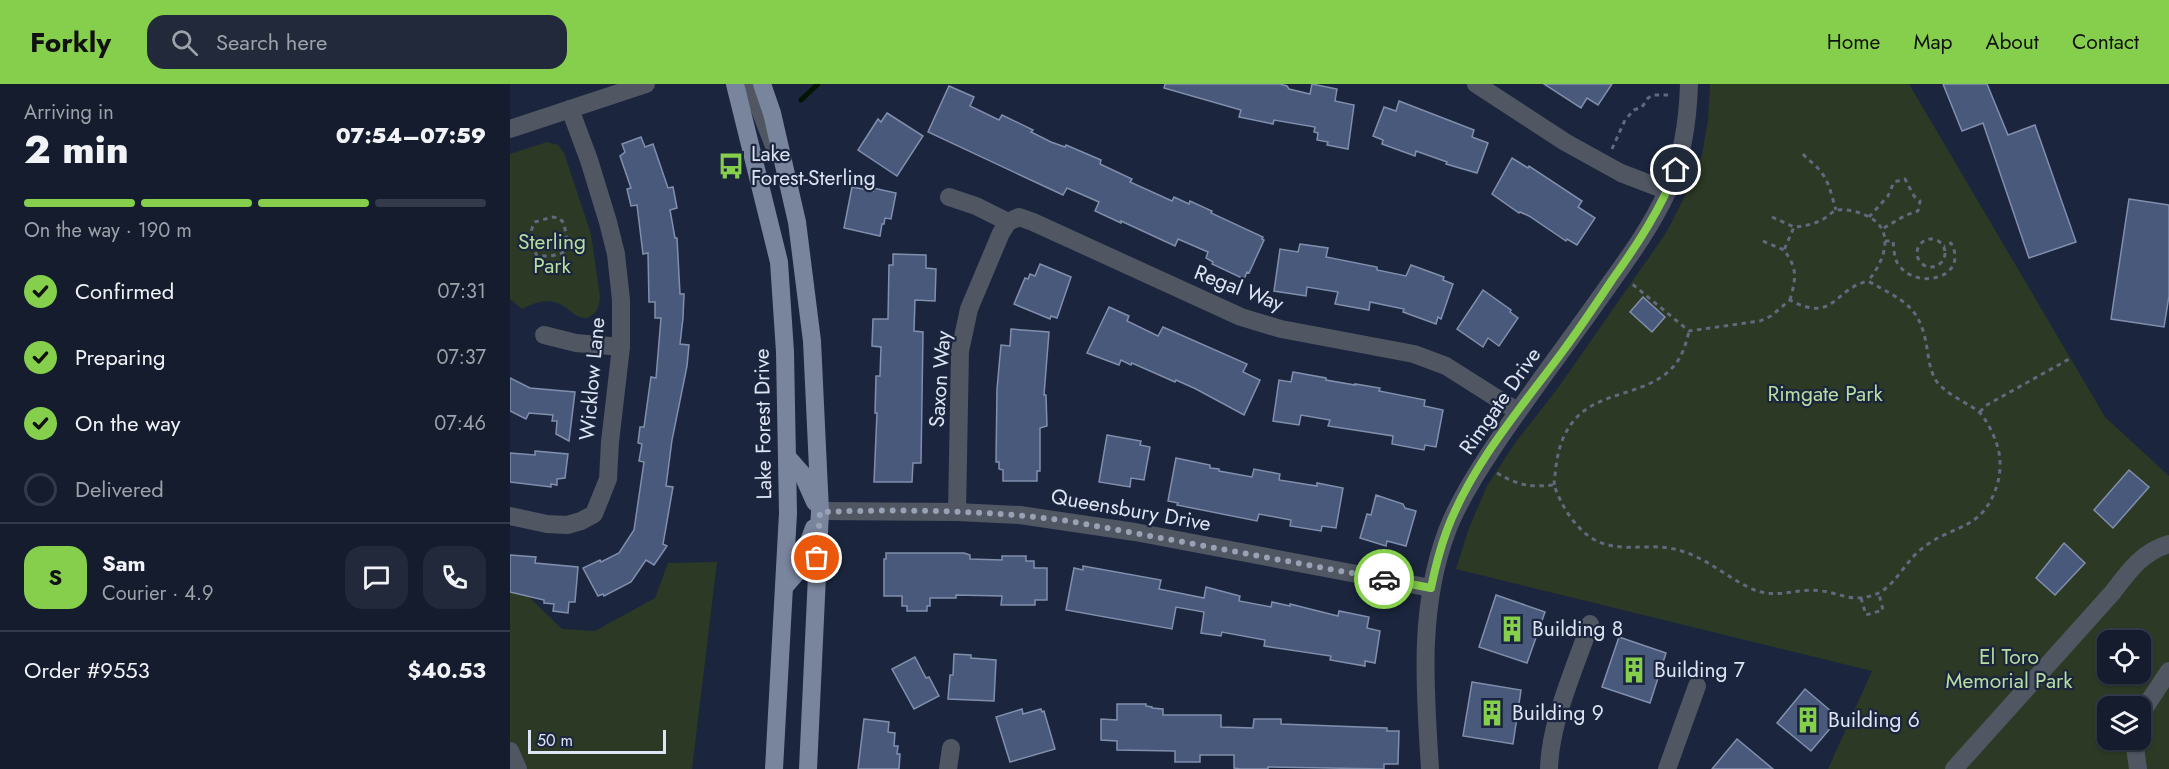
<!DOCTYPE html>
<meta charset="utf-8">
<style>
:root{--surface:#141c2e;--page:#21293a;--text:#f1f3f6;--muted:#9da1aa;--line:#333a4a;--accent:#85cf4c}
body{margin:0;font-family:Jost,sans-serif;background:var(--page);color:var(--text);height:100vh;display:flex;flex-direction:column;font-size:22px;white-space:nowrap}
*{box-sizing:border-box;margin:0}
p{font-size:20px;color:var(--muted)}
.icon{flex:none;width:33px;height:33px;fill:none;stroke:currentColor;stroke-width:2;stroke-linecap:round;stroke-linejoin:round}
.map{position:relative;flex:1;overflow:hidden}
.panel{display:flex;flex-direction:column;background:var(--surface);width:510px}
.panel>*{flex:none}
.fabs{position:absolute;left:1587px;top:546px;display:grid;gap:12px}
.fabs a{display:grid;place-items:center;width:54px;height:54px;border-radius:12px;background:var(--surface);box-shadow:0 2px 4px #0004,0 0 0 2px var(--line);font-size:30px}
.scale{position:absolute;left:18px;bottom:15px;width:138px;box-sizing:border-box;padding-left:6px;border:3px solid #dde4f4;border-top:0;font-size:16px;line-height:21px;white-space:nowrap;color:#dde4f4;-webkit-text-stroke:4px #1b263e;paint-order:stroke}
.pin{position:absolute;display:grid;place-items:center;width:51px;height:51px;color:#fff;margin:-26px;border:3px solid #fff;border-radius:50%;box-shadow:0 2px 6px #0007}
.courier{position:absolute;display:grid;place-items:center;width:60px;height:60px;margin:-30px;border:4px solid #85cf4c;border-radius:50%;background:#fff;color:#222;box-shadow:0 2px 8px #0007}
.summary em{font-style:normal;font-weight:800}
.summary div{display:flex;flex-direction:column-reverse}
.summary{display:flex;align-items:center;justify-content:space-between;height:102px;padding:0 24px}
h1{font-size:39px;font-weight:800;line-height:45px}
.bar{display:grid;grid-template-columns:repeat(4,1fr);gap:9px 6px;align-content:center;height:72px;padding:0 24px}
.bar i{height:8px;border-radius:4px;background:var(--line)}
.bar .selected{background:var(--accent)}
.bar p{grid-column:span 4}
.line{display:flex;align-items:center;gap:15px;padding:0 24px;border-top:2px solid var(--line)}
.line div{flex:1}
.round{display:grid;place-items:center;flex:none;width:63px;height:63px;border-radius:18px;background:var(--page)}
ol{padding:0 24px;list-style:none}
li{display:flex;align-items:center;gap:18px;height:66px}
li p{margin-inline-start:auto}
li .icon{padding:6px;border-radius:50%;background:var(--accent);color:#111;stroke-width:4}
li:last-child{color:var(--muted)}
li i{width:33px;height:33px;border:3px solid var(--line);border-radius:50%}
header{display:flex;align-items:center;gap:36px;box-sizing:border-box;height:84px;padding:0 30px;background:var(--accent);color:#111}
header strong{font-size:28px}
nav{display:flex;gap:33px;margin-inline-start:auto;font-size:21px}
.search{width:420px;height:54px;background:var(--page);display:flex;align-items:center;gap:15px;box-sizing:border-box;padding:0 21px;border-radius:18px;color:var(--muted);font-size:22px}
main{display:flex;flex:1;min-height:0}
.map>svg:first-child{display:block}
.green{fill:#2c3924;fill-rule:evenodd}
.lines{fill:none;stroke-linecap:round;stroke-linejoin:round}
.stream{stroke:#041400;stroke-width:5}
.building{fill:#48597c;stroke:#818fac;stroke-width:1.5}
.path{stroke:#60697e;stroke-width:3;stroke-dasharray:4.5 4.5;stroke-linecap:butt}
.minor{stroke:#505662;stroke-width:18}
.major{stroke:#79859d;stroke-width:18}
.done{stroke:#99a2b4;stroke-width:6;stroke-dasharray:0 10.8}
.route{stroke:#85cf4c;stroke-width:8}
.labels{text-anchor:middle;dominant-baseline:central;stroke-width:4.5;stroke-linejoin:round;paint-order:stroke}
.poi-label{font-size:21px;fill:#dde4f4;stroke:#1b263e;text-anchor:start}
.park-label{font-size:21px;fill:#b8dea0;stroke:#1b263e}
.street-label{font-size:21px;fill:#dde4f4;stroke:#1b263e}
</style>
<header>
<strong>Forkly</strong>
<div class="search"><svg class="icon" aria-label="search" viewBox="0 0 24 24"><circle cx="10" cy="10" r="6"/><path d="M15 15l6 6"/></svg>Search here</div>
<nav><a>Home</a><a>Map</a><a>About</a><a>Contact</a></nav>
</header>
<main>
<section class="panel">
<div class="summary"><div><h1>2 min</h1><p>Arriving in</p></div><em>07:54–07:59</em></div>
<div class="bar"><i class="selected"></i><i class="selected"></i><i class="selected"></i><i></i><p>On the way · 190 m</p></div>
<ol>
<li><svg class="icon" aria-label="check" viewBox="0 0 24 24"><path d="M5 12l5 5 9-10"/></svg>Confirmed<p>07:31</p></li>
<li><svg class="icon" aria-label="check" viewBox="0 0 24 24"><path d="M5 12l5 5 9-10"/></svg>Preparing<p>07:37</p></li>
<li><svg class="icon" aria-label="check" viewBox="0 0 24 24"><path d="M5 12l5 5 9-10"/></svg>On the way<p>07:46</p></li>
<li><i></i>Delivered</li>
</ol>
<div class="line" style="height:108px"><b class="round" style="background:var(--accent);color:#111">S</b><div><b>Sam</b><p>Courier · 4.9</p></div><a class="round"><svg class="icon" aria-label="chat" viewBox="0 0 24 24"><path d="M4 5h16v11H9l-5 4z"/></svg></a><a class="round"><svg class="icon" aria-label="phone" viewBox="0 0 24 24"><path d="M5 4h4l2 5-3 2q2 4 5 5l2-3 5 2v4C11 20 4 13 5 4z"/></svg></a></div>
<div class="line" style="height:78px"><div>Order #9553</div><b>$40.53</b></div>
</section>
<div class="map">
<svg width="1659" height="685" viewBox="0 0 1659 685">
<rect width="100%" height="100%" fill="#1b263e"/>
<g class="green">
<path d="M1200,0H1399L1595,333L1659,392V685H1318L1362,587L946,485L959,444L977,402L1005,359L1048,304L1156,149L1177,108L1192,71L1198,36ZM1598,556H1630V590H1598ZM1598,622H1630V656H1598Z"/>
<path d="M37,58L48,61L54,69L81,150L90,213C89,224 87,230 76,234C66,234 63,228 55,223C40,213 26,218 12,225L0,215V70Z"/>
<path d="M207,478L182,685H0V507L19,513L52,545L85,547L145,514L158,479Z"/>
</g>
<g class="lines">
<path class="stream" d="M291,16L308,0"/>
</g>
<g class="building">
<path d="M655,0H770L777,2L779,5L800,10L802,0L827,5L825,17L844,21L838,65L817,61L818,58L807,56L808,49L804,48L805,43L764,36L763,40L729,33L731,26L654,4Z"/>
<path d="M1034,0H1102L1088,21L1077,14L1071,24Z"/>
<path d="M1433,0H1477L1498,51L1525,41L1566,158L1519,174L1473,39L1452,47Z"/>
<path d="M439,2L464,13L460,22L489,36L492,31L523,46L521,48L541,58L555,63L556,61L591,76L590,80L622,95L620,98L662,117L664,113L679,120L680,117L702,127L701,129L753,153L752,155L754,156L739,189L737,188L734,195L702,180L703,178L696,174L698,168L668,155L665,162L611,137V139L585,127L589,118L557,104L553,111L418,48Z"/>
<path d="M889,17L964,46L962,53L978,59L967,89L936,80L937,78L906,67L905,72L872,60L873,56L863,52L874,23L886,27Z"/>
<path d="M377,29L413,52L387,92L348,66L368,35L371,38Z"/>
<path d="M131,53L135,63L143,60L158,104L163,103L167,124L160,126L165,154H167L170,210H174L173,234L170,260L179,261L177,282L162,356L156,402L163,403L153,460L157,462L144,481L136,476L121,498L94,512L93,510L88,512L73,484L90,476L91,478L109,469L124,446L134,378L129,377L132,360L128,359L130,343H134L141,293L146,294L151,234H145V218H139L138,169L133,170L127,121L121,122L117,105L121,104L110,72L115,68L112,60Z"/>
<path d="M1002,74L1018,84L1019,82L1072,117L1068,123L1085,134L1067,161L1057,155L1056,157L1019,132L1010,128L1009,129L982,110Z"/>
<path d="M342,103L363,107V104L386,109L381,135L375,134L374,140H372L370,152L334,144Z"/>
<path d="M1619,115L1659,121V212L1654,243L1601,235Z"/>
<path d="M790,160L818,164L816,173L867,183V186L896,192L901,181L934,193L933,196L943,200L931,235L928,233L926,240L893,228L894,225L860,218L859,226L825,220L828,208L797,203L796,212L764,207L770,165L788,168Z"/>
<path d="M383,170L416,171V184L426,185L425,217L405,216L404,247L413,248L411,379H403L402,398H364L367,329H365L366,292H370L371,263L362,262L363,235H378L379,181H383Z"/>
<path d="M530,180L561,193L547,234L541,232L540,235L504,220L515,194L518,195L520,190L525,192Z"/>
<path d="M973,206L1001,226L1000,228L1008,234L989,262L978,254L973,263L947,245Z"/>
<path d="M1133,213L1155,233L1142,248L1120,228Z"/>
<path d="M599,223L619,232L617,237L648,252L653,243L737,280L733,288L750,296L734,331L686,305L666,296L665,298L622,279L621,281L611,276L609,281L577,269Z"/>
<path d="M501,245L539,248L534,311H536L537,342L530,344V387H527V397H493V386L489,385V378H486L487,305L491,261L500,262Z"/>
<path d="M783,288L816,294V296L845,301V300L870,304L869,307L915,316L914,322L933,326L926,363L915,361L914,366L882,360L883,352L818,342L820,336L791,331L789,341L763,337L769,296L781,298Z"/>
<path d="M0,294L20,304L65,308L59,357L46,350L47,337H42L43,331L19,329L16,335L0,327Z"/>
<path d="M597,351L631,357L630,361L640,363L634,396L621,394L620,403L589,398Z"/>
<path d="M25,367L58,370L55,394L47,395V401L41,400V403L0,398V369L25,371Z"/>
<path d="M666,374L700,381V384L709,385V387L742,393L744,385L770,390L769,396L807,402V399L833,404L826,444L812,442L811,447L780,442L781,436L749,430L747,437L667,421L668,419L658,417Z"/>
<path d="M1619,386L1639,403L1603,444L1584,426Z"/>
<path d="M866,411L893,420L895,424L906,427L896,462L877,457L876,462L850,454L857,430L861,431Z"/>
<path d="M1554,459L1575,479L1545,511L1526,494Z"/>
<path d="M376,469H454L460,471V475L492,476V472H516V477H524V484H537V516H525V521H491L492,512L446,511V514H420V522H417V527H397V522H392V512H374V475H376Z"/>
<path d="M0,471L26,473L25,479L68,483L65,518H59L58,529L43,527L44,520L34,519V516L0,508Z"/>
<path d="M573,482L651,496L649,505L694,514L696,503L730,512L729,517L761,523L762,518L780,522V520L828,532L829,527L859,533L857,544L870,547L865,579L855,577V582L820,576L821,572L754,562L755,556L712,548L711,552L691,549L694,528L666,523L662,545L556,526L564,484L573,486Z"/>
<path d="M986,511L1035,528L1017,579L969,563Z"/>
<path d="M1109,553L1156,569L1140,619L1092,603Z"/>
<path d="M444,570L461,571V574L486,576L484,617L438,615L440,591H443Z"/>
<path d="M405,573L416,594L419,593L429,612L404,625L382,585Z"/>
<path d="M962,598L1011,606L1003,660L953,652Z"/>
<path d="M1295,605L1329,634L1301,667L1267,639Z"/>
<path d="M607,620H636V622L642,623V624L653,625V631H711V643L743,644L744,635H771V640L877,644V647H889L888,680H874V685L758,683V685H730L724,684V671H690V678H665V667L607,666V657L591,656V635L607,636Z"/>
<path d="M512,625L513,630L531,625L532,628L534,627L545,665L500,678L486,633Z"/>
<path d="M354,635L379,638L378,648L385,649L384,662H388L387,670H390L389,685H348Z"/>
<path d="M1227,655L1263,685H1202Z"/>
</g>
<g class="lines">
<g class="path">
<path d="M1102,65L1115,36L1124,26L1132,23L1138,14L1143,11H1162"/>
<path d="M1293,70C1299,77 1306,81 1311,88C1320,99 1322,114 1326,126"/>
<path d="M42,133L49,134L54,139L58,164C51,173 38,172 27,172C21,160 18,149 25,138Z"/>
<path d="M1262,133L1284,143"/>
<path d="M1359,133L1378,112L1384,98L1395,95L1404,112L1410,117L1408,127L1396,131L1372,145"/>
<circle cx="1421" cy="169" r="14"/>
<path d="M1253,157L1274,166"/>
<path d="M1375,157H1383C1384,165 1384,174 1388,180C1407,208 1460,193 1441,159L1434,162"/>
<path d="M1280,216C1286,194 1288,185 1274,166L1284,143C1296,142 1305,140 1315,134C1319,131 1323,127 1327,126C1335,125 1343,127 1350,129C1387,141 1377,174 1358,197"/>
<path d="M1470,328L1475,322L1561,274"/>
<path d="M987,389C1009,402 1019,403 1044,401C1051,421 1064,443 1083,455C1108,469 1133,460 1159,464C1191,469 1213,491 1240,504C1268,517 1285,503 1311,507C1323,508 1335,514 1347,514C1382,513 1387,487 1409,467C1442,438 1473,450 1488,398C1491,385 1491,371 1486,358C1483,349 1475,333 1468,327C1454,317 1439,312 1427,298C1420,288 1419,276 1417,264C1410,221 1393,217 1358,197C1323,205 1325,240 1280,216L1261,232L1250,237L1179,247L1121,199"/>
<path d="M1044,401C1046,379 1048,357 1062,339C1086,306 1135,313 1162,284C1172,274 1176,260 1179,247"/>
<path d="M1351,514L1356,531L1373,526L1369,510"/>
</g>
<g class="minor">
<path d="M240,0L264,62"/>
<path d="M966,0L1055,58L1111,89L1158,107"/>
<path d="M0,45L136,0"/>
<path d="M439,113L466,122L498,138L509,133L523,138L731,233L771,245L904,270L936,282L1007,327"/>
<path d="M34,251L66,259L111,263"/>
<path d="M310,427L447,428L510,431L625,448L921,504"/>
<path d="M447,428L450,267L459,225L491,149L498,138"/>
<path d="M0,432L37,440L57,441L71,437L84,430L98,395L100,358L111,263V216L106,170L98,138L79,76L60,25"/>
<path d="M1630,631L1659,587"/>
<path d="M1624,656L1628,685"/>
<path d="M0,667L8,685"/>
<path d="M438,685L441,664"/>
<path d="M920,685C915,605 908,524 937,447C948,418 965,391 983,364C1020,308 1062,254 1101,198C1122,169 1143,139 1158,106C1173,72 1178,37 1179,0"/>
<path d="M1039,685C1040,638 1065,584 1080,540"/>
<path d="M1157,685L1187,602"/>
<path d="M1444,685L1603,508C1618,488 1633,467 1659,460"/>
</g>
<g class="major">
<path d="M225,0L269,178L275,268L278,429L264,685"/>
<path d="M252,0L262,29L287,138L302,257L310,427L298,685"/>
<path d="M278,374L293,391L305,418"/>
<path d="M275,502L288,487L304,444"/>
</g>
</g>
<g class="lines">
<path class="done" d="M307,474L310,428C393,425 477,426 559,437L874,495"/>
<path class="route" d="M874,495L921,504C925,484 930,465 937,446C962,380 1011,324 1053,267C1070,244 1086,220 1102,196C1127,161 1150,126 1166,86"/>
</g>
<defs>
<g id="bus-bare" transform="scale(2.07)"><path d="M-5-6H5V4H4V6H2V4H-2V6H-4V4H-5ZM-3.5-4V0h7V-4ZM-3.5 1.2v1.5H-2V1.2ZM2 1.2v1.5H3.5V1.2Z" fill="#85cf4c" stroke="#1b263e" stroke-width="2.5" paint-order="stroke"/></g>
<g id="building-bare" transform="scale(2.07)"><path d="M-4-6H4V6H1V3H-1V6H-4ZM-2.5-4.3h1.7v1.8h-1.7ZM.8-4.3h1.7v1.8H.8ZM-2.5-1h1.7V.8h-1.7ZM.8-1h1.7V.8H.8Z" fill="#85cf4c" stroke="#1b263e" stroke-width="2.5" paint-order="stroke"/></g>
</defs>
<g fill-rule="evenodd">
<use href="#bus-bare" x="221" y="82"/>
<use href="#building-bare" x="1002" y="545"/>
<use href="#building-bare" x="1124" y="586"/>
<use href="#building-bare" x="982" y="629"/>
<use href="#building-bare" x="1298" y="636"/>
</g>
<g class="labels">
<g class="poi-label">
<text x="241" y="70">Lake<tspan x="241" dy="24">Forest-Sterling</tspan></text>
<text x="1022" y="545">Building 8</text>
<text x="1144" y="586">Building 7</text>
<text x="1002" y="629">Building 9</text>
<text x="1318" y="636">Building 6</text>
</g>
<g class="park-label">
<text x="42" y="158">Sterling<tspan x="42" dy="24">Park</tspan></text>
<text x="1315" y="310">Rimgate Park</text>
<text x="1499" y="573">El Toro<tspan x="1499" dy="24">Memorial Park</tspan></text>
</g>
<g class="street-label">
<text transform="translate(729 204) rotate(21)">Regal Way</text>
<text transform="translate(82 295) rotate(-85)">Wicklow Lane</text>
<text transform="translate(430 295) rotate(-86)">Saxon Way</text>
<text transform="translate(990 317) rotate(-55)">Rimgate Drive</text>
<text transform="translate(253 340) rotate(-91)">Lake Forest Drive</text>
<text transform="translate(621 426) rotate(10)">Queensbury Drive</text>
</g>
</g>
</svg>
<div class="fabs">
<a><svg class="icon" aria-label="locate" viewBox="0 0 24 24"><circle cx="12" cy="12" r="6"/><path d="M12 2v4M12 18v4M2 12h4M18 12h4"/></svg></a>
<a><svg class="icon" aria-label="layers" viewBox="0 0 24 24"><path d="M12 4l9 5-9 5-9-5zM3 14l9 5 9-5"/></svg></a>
</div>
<div class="scale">50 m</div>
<div class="pin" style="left:307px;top:474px;background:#ea580c"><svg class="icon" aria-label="bag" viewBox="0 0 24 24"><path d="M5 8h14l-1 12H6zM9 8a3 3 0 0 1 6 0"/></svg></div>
<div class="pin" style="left:1166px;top:86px;background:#1f2937"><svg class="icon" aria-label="home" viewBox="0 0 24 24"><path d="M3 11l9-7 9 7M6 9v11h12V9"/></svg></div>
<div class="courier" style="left:874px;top:495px"><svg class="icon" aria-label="car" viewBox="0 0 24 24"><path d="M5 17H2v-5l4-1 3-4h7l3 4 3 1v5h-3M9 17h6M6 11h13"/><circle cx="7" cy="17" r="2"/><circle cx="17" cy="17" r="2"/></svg></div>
</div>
</main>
